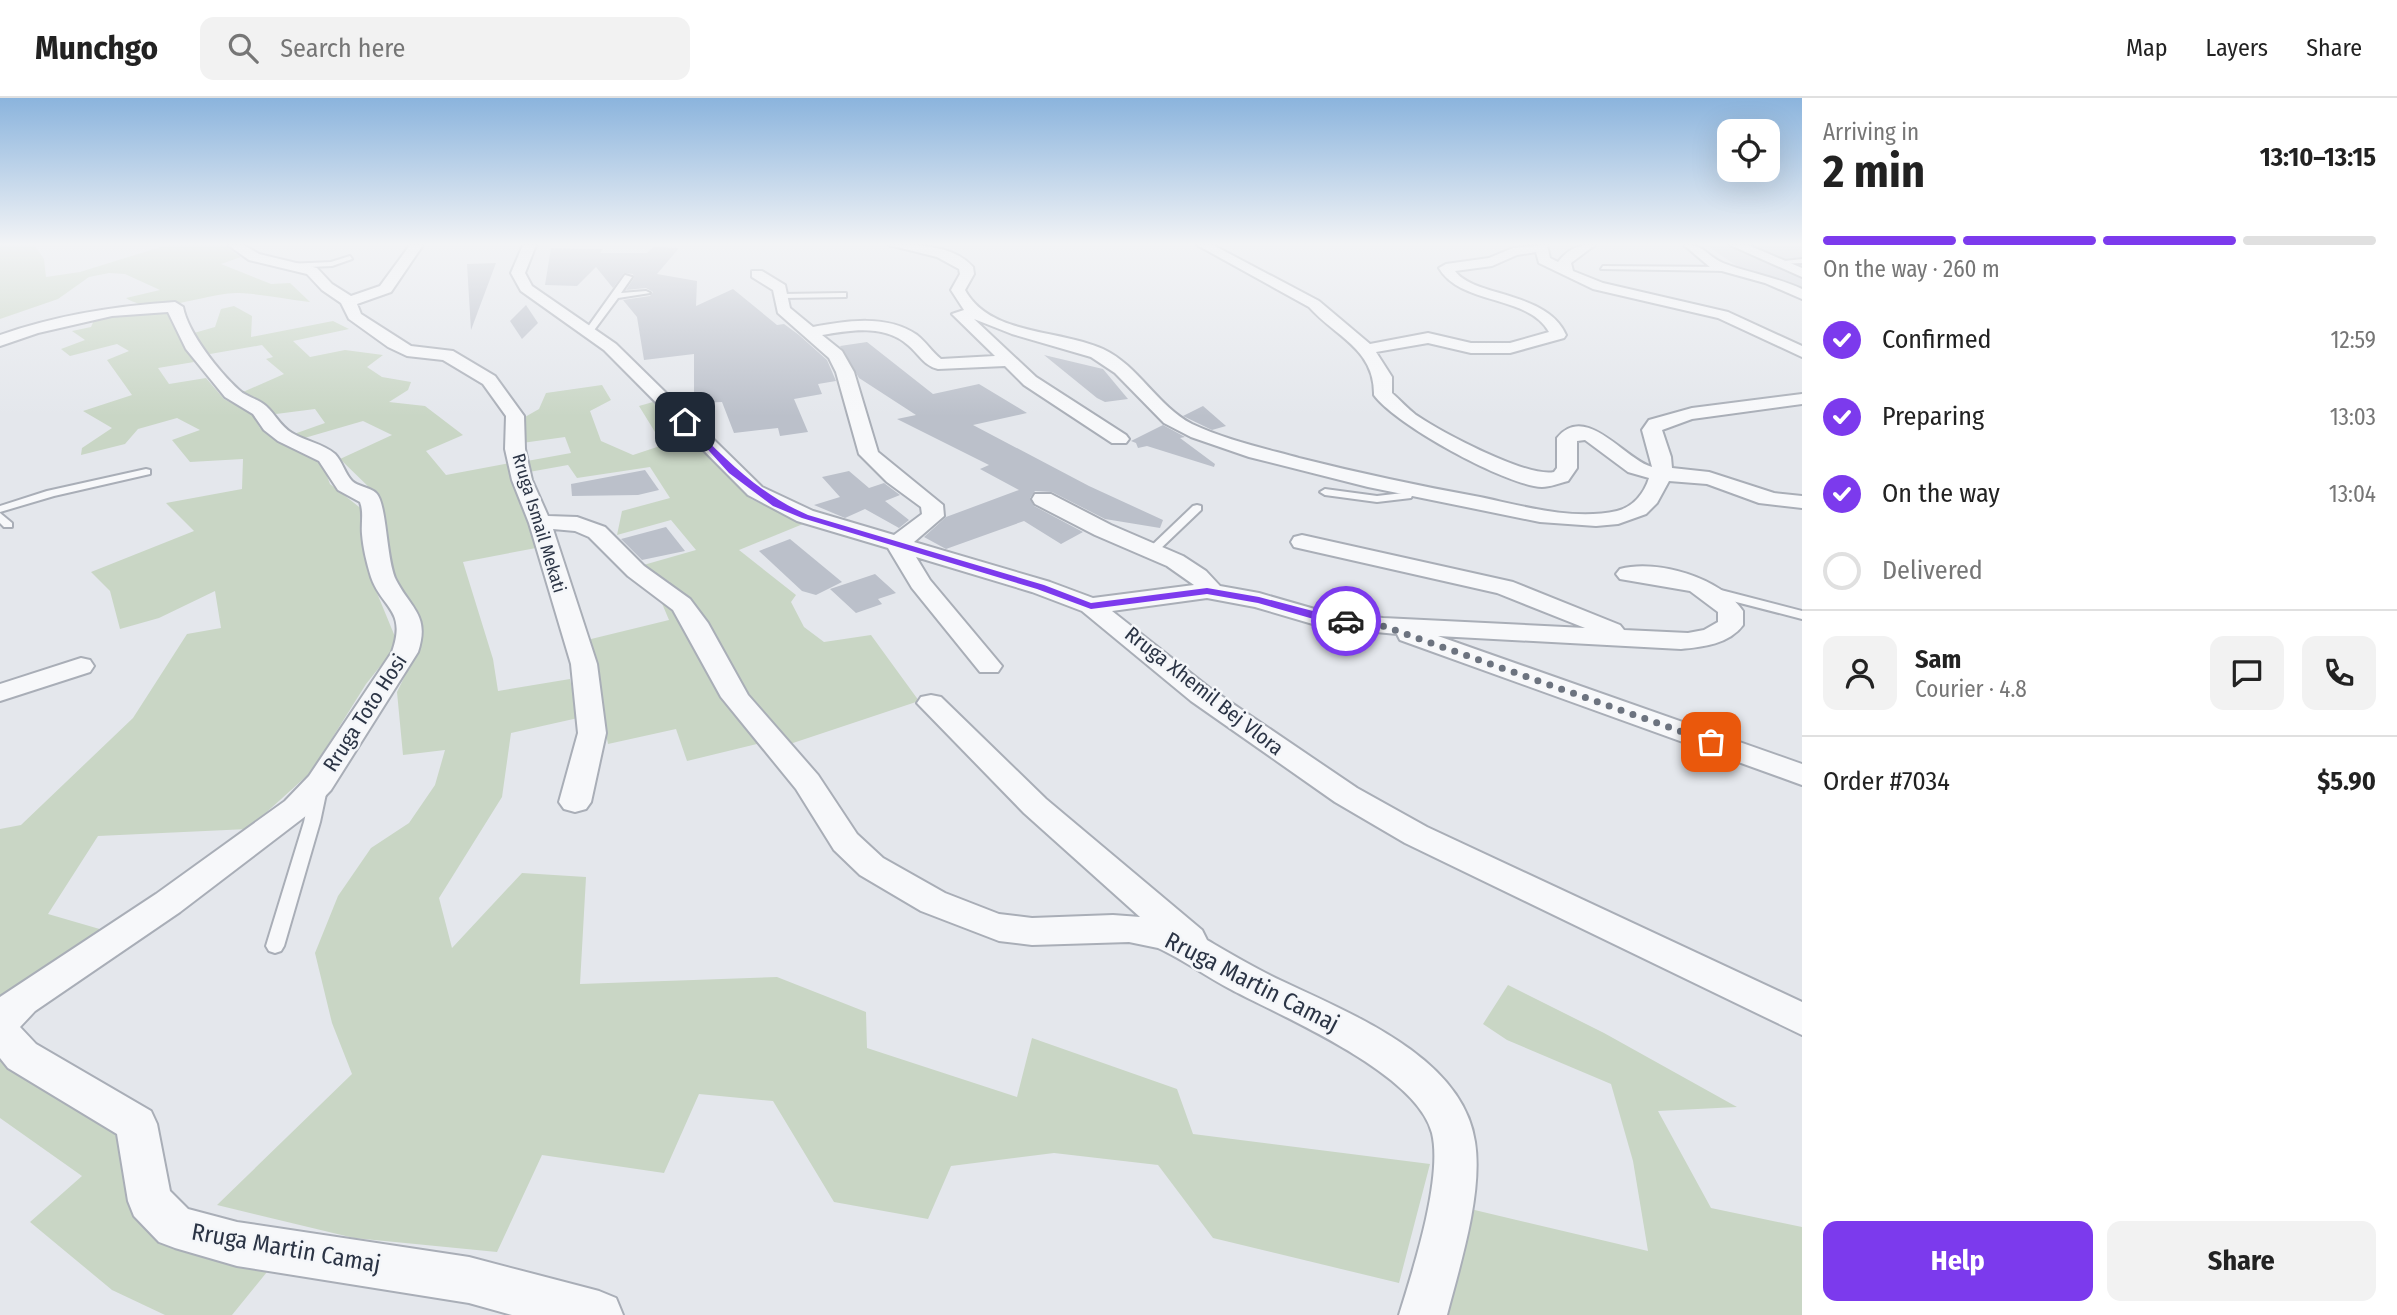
<!DOCTYPE html>
<meta charset="utf-8">
<style>
:root{--surface:#fff;--page:#f2f2f2;--text:#222;--muted:#767676;--line:#e0e0e0;--accent:#7c3aed}
body{margin:0;font-family:"Fira Sans Condensed",sans-serif;background:var(--page);color:var(--text);height:100vh;display:flex;flex-direction:column;font-size:26px;white-space:nowrap}
*{box-sizing:border-box;margin:0}
p{font-size:23px;color:var(--muted)}
.icon{flex:none;width:38px;height:38px;fill:none;stroke:currentColor;stroke-width:2;stroke-linecap:round;stroke-linejoin:round}
.map{position:relative;flex:1;overflow:hidden}
.drawer{display:flex;flex-direction:column;background:var(--surface);width:595px}
.drawer>*{flex:none}
.buttons{position:absolute;left:1717px;top:21px;display:grid;gap:14px}
.buttons a{display:grid;place-items:center;width:63px;height:63px;border-radius:14px;background:var(--surface);box-shadow:0 7px 28px #0002;font-size:35px}
.pin{position:absolute;display:grid;place-items:center;width:60px;height:60px;color:#fff;margin:-30px;border-radius:14px;box-shadow:0 4px 10px #0006}
.courier{position:absolute;display:grid;place-items:center;width:70px;height:70px;margin:-35px;border:5px solid #7c3aed;border-radius:50%;background:#fff;color:#222;box-shadow:0 2px 9px #0007}
.headline em{font-style:normal;font-weight:700}
.headline div{display:flex;flex-direction:column-reverse}
.headline{display:flex;align-items:center;justify-content:space-between;height:119px;padding:0 21px}
h1{font-size:46px;font-weight:700;line-height:52px}
.bar{display:grid;grid-template-columns:repeat(4,1fr);gap:10px 7px;align-content:center;height:84px;padding:0 21px}
.bar i{height:9px;border-radius:5px;background:var(--line)}
.bar .selected{background:var(--accent)}
.bar p{grid-column:span 4}
.line{display:flex;align-items:center;gap:18px;padding:0 21px;border-top:2px solid var(--line)}
.line div{flex:1}
.round{display:grid;place-items:center;flex:none;width:74px;height:74px;border-radius:14px;background:var(--page)}
ol{padding:0 21px;list-style:none}
li{display:flex;align-items:center;gap:21px;height:77px}
li p{margin-inline-start:auto}
li .icon{padding:7px;border-radius:50%;background:var(--accent);color:#fff;stroke-width:4}
li:last-child{color:var(--muted)}
li i{width:38px;height:38px;border:4px solid var(--line);border-radius:50%}
.cta{display:flex;gap:14px;margin-top:auto;padding:14px 21px}
.cta a{flex:1;height:80px;border-radius:14px;background:var(--accent);color:#fff;font-size:28px;font-weight:700;line-height:80px;text-align:center}
.cta a+a{background:var(--page);color:var(--text)}
header{display:flex;align-items:center;gap:42px;box-sizing:border-box;height:98px;padding:0 35px;background:var(--surface);border-bottom:2px solid var(--line)}
header strong{font-size:33px}
nav{display:flex;gap:38px;margin-inline-start:auto;font-size:24px}
.search{width:490px;height:63px;background:var(--page);display:flex;align-items:center;gap:18px;box-sizing:border-box;padding:0 24px;border-radius:14px;color:var(--muted);font-size:26px}
main{display:flex;flex:1;min-height:0}
.map>svg:first-child{display:block}
.built{fill:#d2d6de}
.green{fill:#c9d6c5}
.building{fill:#bbc0ca}
.lines{fill:none;stroke-linecap:round;stroke-linejoin:round}
.service-casing{stroke:#a9aeb7;stroke-width:4}
.minor-casing{stroke:#a9aeb7;stroke-width:4}
.service{fill:#f7f8fa;fill-rule:evenodd}
.minor{fill:#f7f8fa;fill-rule:evenodd}
.route{fill:#7c3aed}
.done{stroke:#6c737f;stroke-width:7;stroke-dasharray:0 12.6}
.labels{text-anchor:middle;dominant-baseline:central;stroke-width:5;stroke-linejoin:round;paint-order:stroke}
.far-street-label{font-size:18px;fill:#2b3445;stroke:#f4f6f9}
.street-label{font-size:21px;fill:#2b3445;stroke:#f4f6f9}
.near-street-label{font-size:24px;fill:#2b3445;stroke:#f4f6f9}
</style>
<header>
<strong>Munchgo</strong>
<div class="search"><svg class="icon" aria-label="search" viewBox="0 0 24 24"><circle cx="10" cy="10" r="6"/><path d="M15 15l6 6"/></svg>Search here</div>
<nav><a>Map</a><a>Layers</a><a>Share</a></nav>
</header>
<main>
<div class="map">
<svg width="1802" height="1217" viewBox="0 0 1802 1217">
<rect width="100%" height="100%" fill="#e4e7ec"/>
<path class="built" d="M1706,147H1802V192L1737,168Z"/>
<g class="green">
<path d="M0,147H34L44,161L46,179L80,174L167,147H223L241,159L221,166L271,186L290,185L310,204C286,201 262,196 239,195C206,194 156,220 126,200L160,192L125,176L109,175L89,179L58,201L0,221Z"/>
<path d="M234,208L252,218L251,239L333,223L349,231L293,243L310,259L345,252L383,257L367,269L382,279L411,284L408,292L389,304L425,308L463,337L426,353L446,377L510,365L530,420L536,450L463,464L493,561L498,593L570,581L578,620L511,635L502,699L439,800L452,850L522,775L586,779L580,886L777,879L866,914L867,950L1017,999L1032,940L1177,991L1193,1036L1430,1066L1399,1185L1213,1140L1158,1067L1054,1055L951,1068L928,1121L834,1104L773,1003L699,996L664,1075L542,1057L497,1154L354,1140L217,1107L352,976L332,925L315,855L338,798L371,750L409,725L435,687L445,652L403,657L397,594L420,547L422,525L393,481L377,397L340,361L392,337L363,323L301,341L294,336L325,325L315,311L276,316L243,294L284,276L266,261L273,259L262,247L210,256L201,249L194,235L215,229L221,211Z"/>
<path d="M168,212L194,264L158,270L169,286L206,280L224,301L251,315L260,330L322,365L330,386L363,412L372,483L398,546L366,586L311,674L248,731L98,738L48,816L103,832L0,906V731L21,727L133,620L187,536L221,530L215,493L159,520L120,531L110,493L91,474L194,433L166,405L242,391L243,361L190,364L172,342L200,332L177,320L138,331L125,346L81,357L82,350L112,330L83,313L132,297L107,262L129,253L117,246L70,258L61,251L85,242L72,233L91,229L95,220Z"/>
<path d="M602,287L611,302L590,313L601,343L633,357L663,347L639,308L653,304L751,401L803,426L739,452L796,497L791,504L804,529L824,544L871,537L919,603L766,654L761,645L687,663L676,631L608,646L587,542L669,522L661,503L670,484L640,468L696,452L671,422L617,437L622,413L670,400L650,369L577,380L568,367L529,374L527,363L571,355L565,339L522,345L525,319L539,311L546,295Z"/>
<path d="M1508,887L1604,935L1737,1009L1658,1013L1711,1110L1802,1129V1217H1445L1462,1109L1648,1153L1633,1063L1611,986L1507,942L1483,926Z"/>
<path d="M0,957L117,1037L128,1098L271,1169L232,1217H165L112,1192L30,1124L82,1078L0,1020Z"/>
</g>
<g class="building">
<path d="M653,149L679,150L657,176L697,183L696,208L733,191L777,227L784,226L799,237L827,262L836,283L818,286L822,296L794,301L808,334L780,338L778,330L734,335L722,304L700,305L694,301V256L644,262L637,219L623,202L650,198L653,194L646,190L626,192L634,180L633,176L624,175L613,190L596,169L577,188L545,187L551,150L603,151L600,155H647Z"/>
<path d="M496,165L471,232L467,166Z"/>
<path d="M526,207L538,225L522,241L510,223Z"/>
<path d="M867,244L933,296L979,286L1027,315L973,327L1089,388L1163,422L1160,430L1105,421L1052,394L1035,393L1030,400L1034,408L1083,434L1061,446L1024,423L946,451L924,439L946,419L1019,392L980,371L989,367L897,321L916,317L859,280L840,248Z"/>
<path d="M1044,257L1103,271L1128,301L1105,304L1097,300Z"/>
<path d="M1203,308L1226,328L1212,332L1183,318Z"/>
<path d="M1163,327L1185,339L1180,340L1215,366L1214,369L1147,348L1138,350L1136,345L1131,343Z"/>
<path d="M645,372L659,392L638,397L572,398L571,386Z"/>
<path d="M849,373L869,390L884,385L900,397L885,403L909,422L899,430L865,411L845,420L814,407L840,399L822,379Z"/>
<path d="M666,429L685,453L642,462L621,441Z"/>
<path d="M790,441L842,484L816,497L802,493L759,453Z"/>
<path d="M875,476L896,495L878,501L882,506L856,515L830,491Z"/>
</g>
<g class="lines">
<g class="service-casing">
<g id="service">
<path d="M350,158L352,161L332,168L287,170L284,168L287,166L331,164Z"/>
<path d="M1802,161V165L1779,166L1776,164Z"/>
<path d="M1603,168L1730,169L1733,171L1730,173L1601,171Z"/>
<path d="M625,177L632,179L621,195L646,193L650,195L618,200L592,235H586L585,233Z"/>
<path d="M843,195H846V199L783,200L779,198L783,196Z"/>
<path d="M146,371L150,372V376L54,398L0,414V408L47,393Z"/>
<path d="M1409,390L1414,393L1411,400L1377,404L1325,397L1320,394L1325,391L1377,398L1403,395L1405,391Z"/>
<path d="M1197,407L1201,408V412L1157,454H1149V450L1193,408Z"/>
<path d="M0,415L12,425V429H4L0,425Z"/>
<path d="M1713,490L1802,513V521L1709,497L1707,494Z"/>
<path d="M319,686L327,691L320,724L284,848L281,853L275,855L269,853L266,848L304,724L311,691Z"/>
</g>
</g>
<g class="minor-casing">
<g id="minor">
<path d="M228,147H244L259,156L317,170L332,186L351,198L380,188L410,147H423L391,194L357,206L361,216L411,248L453,253L495,278L524,318L525,351L532,382L548,418L577,419L605,429L644,468L690,501L708,525L748,597L818,677L857,736L883,760L945,795L999,816L1032,820L1113,817L1140,819L1024,715L917,605L921,599L931,597L941,599L1046,701L1202,832L1207,842C1231,856 1256,871 1282,883C1349,915 1463,959 1475,1044C1483,1095 1460,1167 1447,1217H1399C1413,1172 1443,1080 1432,1035C1417,975 1283,919 1232,892C1207,879 1184,862 1158,850L1129,844L1032,847L999,843L921,813L860,777L834,752L796,691L721,599L673,512L628,478L589,439L575,433L553,431L597,566L606,635L591,704L586,711L575,714L564,711L559,704L578,635L571,566L529,425L512,382L505,351L506,318L483,286L443,262L407,258L388,249L349,221L341,205L322,192L307,176L249,162Z"/>
<path d="M523,147H536L525,175L532,188L616,246L762,389L813,413L894,437L922,416L921,409L887,384L859,356L836,274L829,260L778,215L773,192L752,179V173H762L785,187L790,210L813,229C846,223 887,216 917,237C926,244 932,254 941,261L995,258L952,216L964,212L951,192L960,176L959,171L937,159L889,147C917,147 952,146 973,169L974,176L965,192C990,238 1060,231 1103,251C1139,268 1157,308 1192,326C1226,342 1263,350 1299,360C1359,375 1419,388 1480,399C1523,408 1573,423 1617,413C1633,409 1644,396 1649,380L1628,374L1585,342L1577,343V370L1568,383C1560,385 1550,389 1542,389C1505,387 1396,327 1374,297C1375,251 1336,239 1309,209L1197,147H1213L1319,203L1370,246L1428,235L1471,245H1510L1549,234C1529,197 1460,207 1439,170L1446,166L1489,160L1513,150L1547,147L1550,160L1558,164C1569,150 1578,147 1595,147L1571,165L1573,173L1603,185L1728,214L1802,248V259L1718,220L1593,191L1539,165L1536,154L1517,157L1492,168L1455,173C1473,199 1547,193 1566,237L1564,240L1510,255H1471L1428,245L1376,254L1392,279V295C1400,302 1408,311 1416,317C1441,334 1527,380 1554,374L1557,370V340C1586,304 1625,362 1652,369L1642,332L1649,322L1692,310L1802,296V306L1692,321L1662,332L1671,359L1672,370L1709,374L1774,395L1802,398V410L1759,405L1707,386L1669,383L1657,405L1646,416L1618,426L1596,428L1540,424L1368,389L1249,359L1191,339L1164,325L1115,275L1091,259L1012,236L974,221L1036,279L1126,337L1129,341L1126,345H1112L1024,287L1005,268L938,271C924,268 919,256 908,247C885,226 850,232 822,237L842,253L854,274L878,354L943,407L944,418L914,444L1050,484L1093,500L1194,487L1167,468L1095,437L1035,406L1032,401L1035,396H1051L1111,427L1183,458L1206,473L1220,488L1259,495L1325,514L1383,520L1585,530L1497,495L1294,449L1291,444L1294,439L1302,437L1513,484L1620,527L1624,532L1688,535L1704,532L1718,524V514L1690,493L1620,481L1616,476L1620,471C1658,461 1721,480 1743,513V527C1729,546 1703,549 1681,551L1438,538L1802,666V687L1400,542L1397,536L1323,529L1255,509L1207,500L1112,513L1211,591L1357,690L1427,729L1802,904V937L1405,745L1335,704L1191,603L1082,513L1032,494L916,459L930,482L1002,568L998,574H980L912,490L888,450L797,423L748,397L604,252L521,193L511,175Z"/>
<path d="M1684,147C1706,147 1705,157 1723,165C1749,175 1776,179 1802,191V201L1765,185L1711,170Z"/>
<path d="M1730,147H1748L1802,170V179Z"/>
<path d="M175,204L183,209C188,235 219,274 239,292C246,299 259,301 266,308C276,317 280,328 292,335C305,343 324,346 335,356C342,363 345,376 352,383C358,389 370,389 376,395C387,405 386,462 396,482C411,511 430,517 418,554L331,692L307,717L180,814L35,913L20,929L36,946L151,1013L157,1026L170,1093L188,1111L237,1124L469,1159L599,1193L616,1200L623,1217H512L469,1205L237,1168L175,1150L159,1144L134,1118L128,1103L117,1036L8,970L0,960V899L156,796L285,703L309,678L392,554C407,511 382,511 371,479C367,466 363,450 362,436C361,425 364,414 360,404L338,392L319,363L278,343L264,332L253,316L225,299L186,251L168,214L112,218L38,235L0,248V237C57,217 115,208 175,204Z"/>
<path d="M81,560L90,562L94,568L90,574L0,603V586Z"/>
</g>
</g>
<use href="#service" class="service"/>
<use href="#minor" class="minor"/>
</g>
<linearGradient id="sky" x2="0" y2="1"><stop stop-color="#8bb4dd"/><stop offset="0.46" stop-color="#f3f4f6"/><stop offset="1" stop-color="#f3f4f6" stop-opacity="0"/></linearGradient>
<rect width="1802" height="318" fill="url(#sky)"/>
<path class="route" d="M682,323H688C725,361 759,396 808,417L1044,487L1091,505L1207,490L1259,499L1351,523L1346,526L1324,524L1258,505L1207,496L1091,511L1037,491L802,420L773,408L729,375Z"/>
<g class="lines">
<path class="done" d="M1346,523L1383,528L1711,644"/>
</g>
<g class="labels">
<g class="far-street-label">
<text transform="translate(539 425) rotate(73)">Rruga Ismail Mekati</text>
</g>
<g class="street-label">
<text transform="translate(1204 593) rotate(38)">Rruga Xhemil Bej Vlora</text>
<text transform="translate(365 615) rotate(-57)">Rruga Toto Hosi</text>
</g>
<g class="near-street-label">
<text transform="translate(1252 884) rotate(27)">Rruga Martin Camaj</text>
<text transform="translate(286 1150) rotate(10)">Rruga Martin Camaj</text>
</g>
</g>
</svg>
<div class="buttons">
<a><svg class="icon" aria-label="locate" viewBox="0 0 24 24"><circle cx="12" cy="12" r="6"/><path d="M12 2v4M12 18v4M2 12h4M18 12h4"/></svg></a>
</div>
<div class="pin" style="left:1711px;top:644px;background:#ea580c"><svg class="icon" aria-label="bag" viewBox="0 0 24 24"><path d="M5 8h14l-1 12H6zM9 8a3 3 0 0 1 6 0"/></svg></div>
<div class="pin" style="left:685px;top:324px;background:#1f2937"><svg class="icon" aria-label="home" viewBox="0 0 24 24"><path d="M3 11l9-7 9 7M6 9v11h12V9"/></svg></div>
<div class="courier" style="left:1346px;top:523px"><svg class="icon" aria-label="car" viewBox="0 0 24 24"><path d="M5 17H2v-5l4-1 3-4h7l3 4 3 1v5h-3M9 17h6M6 11h13"/><circle cx="7" cy="17" r="2"/><circle cx="17" cy="17" r="2"/></svg></div>
</div>
<section class="drawer">
<div class="headline"><div><h1>2 min</h1><p>Arriving in</p></div><em>13:10–13:15</em></div>
<div class="bar"><i class="selected"></i><i class="selected"></i><i class="selected"></i><i></i><p>On the way · 260 m</p></div>
<ol>
<li><svg class="icon" aria-label="check" viewBox="0 0 24 24"><path d="M5 12l5 5 9-10"/></svg>Confirmed<p>12:59</p></li>
<li><svg class="icon" aria-label="check" viewBox="0 0 24 24"><path d="M5 12l5 5 9-10"/></svg>Preparing<p>13:03</p></li>
<li><svg class="icon" aria-label="check" viewBox="0 0 24 24"><path d="M5 12l5 5 9-10"/></svg>On the way<p>13:04</p></li>
<li><i></i>Delivered</li>
</ol>
<div class="line" style="height:126px"><a class="round"><svg class="icon" aria-label="person" viewBox="0 0 24 24"><circle cx="12" cy="8" r="4"/><path d="M4 21q1-7 8-7t8 7"/></svg></a><div><b>Sam</b><p>Courier · 4.8</p></div><a class="round"><svg class="icon" aria-label="chat" viewBox="0 0 24 24"><path d="M4 5h16v11H9l-5 4z"/></svg></a><a class="round"><svg class="icon" aria-label="phone" viewBox="0 0 24 24"><path d="M5 4h4l2 5-3 2q2 4 5 5l2-3 5 2v4C11 20 4 13 5 4z"/></svg></a></div>
<div class="line" style="height:91px"><div>Order #7034</div><b>$5.90</b></div>
<div class="cta"><a>Help</a><a>Share</a></div>
</section>
</main>
